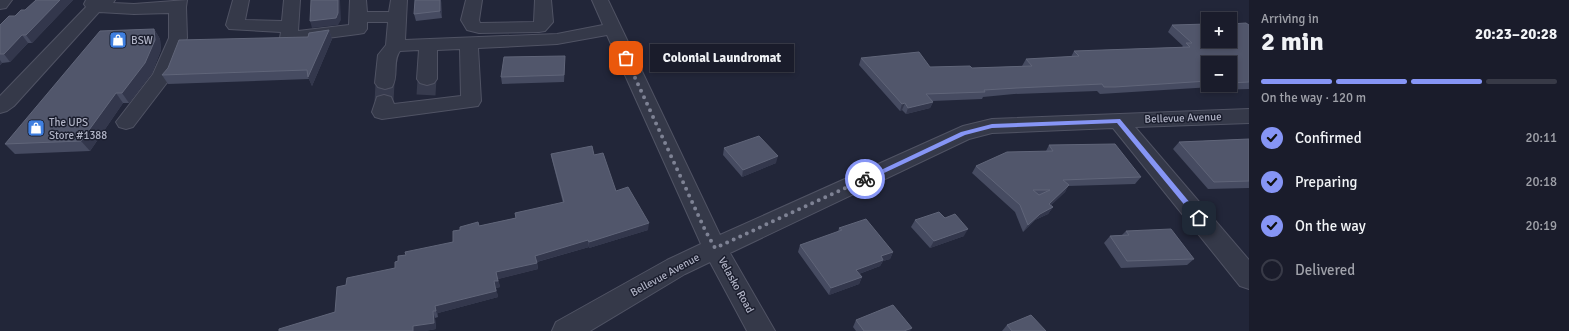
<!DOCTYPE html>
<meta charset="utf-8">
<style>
:root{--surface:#1a1c2b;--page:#272937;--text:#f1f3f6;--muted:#9fa1a9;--line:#383a47;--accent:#8695f5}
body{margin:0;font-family:Signika,sans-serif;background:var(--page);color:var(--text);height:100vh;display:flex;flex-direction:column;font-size:15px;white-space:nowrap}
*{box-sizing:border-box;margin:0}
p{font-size:13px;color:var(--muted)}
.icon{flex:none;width:22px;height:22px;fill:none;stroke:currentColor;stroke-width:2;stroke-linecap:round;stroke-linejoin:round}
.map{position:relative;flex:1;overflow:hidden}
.panel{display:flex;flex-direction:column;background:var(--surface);width:320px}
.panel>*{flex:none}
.controls{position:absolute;left:1201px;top:12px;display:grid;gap:8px}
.controls a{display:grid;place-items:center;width:36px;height:36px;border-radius:0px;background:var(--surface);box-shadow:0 2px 6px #0003,0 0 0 1px var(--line);font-size:20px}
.pin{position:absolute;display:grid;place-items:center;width:34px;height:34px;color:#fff;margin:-17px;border-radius:8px;box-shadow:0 2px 6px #0006}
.courier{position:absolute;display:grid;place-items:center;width:40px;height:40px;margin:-20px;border:3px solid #8695f5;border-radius:50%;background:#fff;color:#222;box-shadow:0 1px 5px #0007}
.bubble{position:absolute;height:28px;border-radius:0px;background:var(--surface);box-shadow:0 2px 6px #0003,0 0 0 1px var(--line);font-size:13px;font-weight:700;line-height:28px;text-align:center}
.overview em{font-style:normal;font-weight:700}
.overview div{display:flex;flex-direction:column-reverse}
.overview{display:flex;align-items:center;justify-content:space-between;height:68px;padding:0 12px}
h1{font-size:26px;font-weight:700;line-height:30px}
.bar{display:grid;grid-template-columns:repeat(4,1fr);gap:6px 4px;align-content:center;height:48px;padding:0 12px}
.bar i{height:5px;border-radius:3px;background:var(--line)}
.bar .selected{background:var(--accent)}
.bar p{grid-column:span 4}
ol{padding:0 12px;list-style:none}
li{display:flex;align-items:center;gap:12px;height:44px}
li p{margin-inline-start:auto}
li .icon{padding:4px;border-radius:50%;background:var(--accent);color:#111;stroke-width:4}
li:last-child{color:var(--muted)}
li i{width:22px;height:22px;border:2px solid var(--line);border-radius:50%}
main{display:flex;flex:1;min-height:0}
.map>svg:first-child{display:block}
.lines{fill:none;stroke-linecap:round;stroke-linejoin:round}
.minor-tunnel{stroke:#373b4e;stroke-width:19;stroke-dasharray:19 10;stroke-linecap:butt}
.minor-casing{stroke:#505364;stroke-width:2}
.minor{fill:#353949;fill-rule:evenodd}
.wall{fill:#464b61;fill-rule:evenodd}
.shaded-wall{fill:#33374c}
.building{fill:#51566b;stroke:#606579;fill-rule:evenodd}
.route{fill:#8695f5}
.done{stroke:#7e8294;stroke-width:4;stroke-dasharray:0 7.2}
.labels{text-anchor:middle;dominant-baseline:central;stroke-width:3;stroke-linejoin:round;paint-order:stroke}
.poi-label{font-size:11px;fill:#b0b3c5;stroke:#1b1e2e;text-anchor:start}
.street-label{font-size:11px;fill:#b0b3c5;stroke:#1b1e2e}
</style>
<main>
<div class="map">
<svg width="1249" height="331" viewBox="0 0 1249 331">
<rect width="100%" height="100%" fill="#222639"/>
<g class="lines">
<g class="minor-tunnel">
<path d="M426,95L427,79"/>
<path d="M384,102L385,83"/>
</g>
<g class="minor-casing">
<g id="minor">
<path d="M0,0H12L6,8L0,9Z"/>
<path d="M86,0H115L113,3L134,4L187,0L186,7L187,38L172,76L133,127L126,129L119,127L116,122L153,74L169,38V13L134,14L99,12L14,106L7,111L0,113V96L86,7L84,4Z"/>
<path d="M233,0H249L245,20L282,21L284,0H300L298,31L349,25L350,0H366L367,12H389L391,0H407L405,40L557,34L603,25L592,0H608L720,235L963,126L992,119L1249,109V123L1135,127L1249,260V289L1240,286L1113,128L992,133L969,139L730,253L775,331H747L710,262L685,274L590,331H552L556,322L667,260L701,244L607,35L557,44L478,48L481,101L478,106L382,119L375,117L372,112L377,97L384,95L391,97L394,104L461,96L460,49L437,50V79L434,83L427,85L420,83L417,79L419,50L400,51C392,61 399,76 392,87L385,89L378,87L375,83L378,55L386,45L388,22H367V29L364,33L358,34L289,43L283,42L280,38L281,32L229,29L226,25Z"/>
<path d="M466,0H482L479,20L480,23L534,22L535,0H551L553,22L545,31L539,32L479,33L467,30L461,20Z"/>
</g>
</g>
<use href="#minor" class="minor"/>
</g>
<g class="wall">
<path d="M36,0H73L32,43H28L10,62L2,63L0,65V25L25,10Z"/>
<path d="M441,0L442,18L416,21L414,14Z"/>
<path d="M1172,25H1249V89L1215,90L1212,87L1100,94L1097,91L1014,94L983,97L982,99L932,101L933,102L930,108L906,114L902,110L900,111L859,65L861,58L930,67L972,68L1023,66H1022L1026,59L1071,57L1074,51L1182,47L1183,46L1168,32ZM1208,63H1230V85H1208Z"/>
<path d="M154,29L160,39L161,50L152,73L129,103H123L90,151L15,154L5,144Z"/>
<path d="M329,30L332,39L312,86L309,79L168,84L162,75L308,37Z"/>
<path d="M565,62L564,82L502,84L501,77Z"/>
<path d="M1249,139V188L1208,189L1173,149L1179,142Z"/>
<path d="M1049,145L1141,177L1135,184L1068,186L1065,192L1051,205L1053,207L1048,214L1035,220L1023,232L1015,212L972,173L976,166L1046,151Z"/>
<path d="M724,148L776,163L742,177L723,155Z"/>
<path d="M551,154L594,155L616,191L648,230L589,248V247L537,262L538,269L498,279L500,287L496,288L498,297L438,313V317L435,318L436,329L425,331H279L335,312L346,285L395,268L398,261L406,255L453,242L479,226L516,218L515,213L563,203L552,160Z"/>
<path d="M945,218L964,236L930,248L911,227L915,220Z"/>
<path d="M839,228L893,252L890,259L883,261L880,266L859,274L862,277L859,284L829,295L798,252L800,245L838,232Z"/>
<path d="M1126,231L1194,259L1187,265L1121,268L1104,243L1110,236L1122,235Z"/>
<path d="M856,320L910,331H856L853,327Z"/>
<path d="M1007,325L1046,331H1002Z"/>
</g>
<g class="shaded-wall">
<path d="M60,0H73L32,43L26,35Z"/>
<path d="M338,0H340L341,20L338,25L312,28L310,21Z"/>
<path d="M440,0H441L442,18L440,11Z"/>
<path d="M154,29L160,39L161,50L152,73L129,103L122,93Z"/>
<path d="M329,30L332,39L312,86L308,77Z"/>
<path d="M22,35L28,43L10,62L4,54Z"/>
<path d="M0,60L2,63L0,65Z"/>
<path d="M116,93L123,103L90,151L81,141Z"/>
<path d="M933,102L930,108L906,114L908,108Z"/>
<path d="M905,103L902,110L900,111L902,104Z"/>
<path d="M778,156L776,163L742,177L743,170Z"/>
<path d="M1069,185L1065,192L1045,211L1049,204Z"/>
<path d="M1053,207L1048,214L1035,220L1023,232L1028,225L1040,214Z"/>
<path d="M649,223L648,230L589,248V242Z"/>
<path d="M968,229L964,236L930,248L934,241Z"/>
<path d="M588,240L589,247L536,262L535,256Z"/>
<path d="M893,252L890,259L883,261L880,266L853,276L856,270L881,256Z"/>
<path d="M537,263L538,269L498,279L500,287L496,288L498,297L438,313V317L436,311L435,306L494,281L496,272Z"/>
<path d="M862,277L859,284L829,295L831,288Z"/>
<path d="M433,311L435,318L436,329L425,331H413V326Z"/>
<path d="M912,328L910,331H904Z"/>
</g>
<g class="building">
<path d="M36,0H60L26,35H22L4,54H0V25L9,16H15L21,10H25Z"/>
<path d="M311,0H338V13L336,18L310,21Z"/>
<path d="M415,0H440V11L414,14Z"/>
<path d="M1246,23L1249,25V82L1230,83V63H1208V81L1115,87H1104L1102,84L1017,88L984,90L985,92L926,94L933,102L908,108L905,103L902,104L861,58L919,52L930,67L970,66L972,68L1032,66L1026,59L1079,56L1074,51L1190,47L1186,43H1192L1172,25L1208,24V41H1230V24Z"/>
<path d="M154,29L155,40L145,63L122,93H116L81,141L5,144L100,31Z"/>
<path d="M329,30L308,77L307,70L162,75L168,68L179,40L308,37L309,33Z"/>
<path d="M565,56L564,75L501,77L504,57Z"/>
<path d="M759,136L778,156L743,170L724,148Z"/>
<path d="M1249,139V181L1214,182L1179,142Z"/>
<path d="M1115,144L1141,177L1063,180L1069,185L1049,204L1053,207L1040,214L1028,225L1020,205L976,166L1007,152L1053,151L1049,145ZM1033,190H1050L1039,195Z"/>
<path d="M592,146L594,155L603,153L616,191L628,187L649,223L589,242L588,240L535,256L537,263L496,272L498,281H494L496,291L435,306L436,311H433L434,323L413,326V331H279V329L335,312L337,287L346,285L347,278L395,268V262L398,261V256L406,255L405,252L453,242V231L460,230V227L478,222L479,226L516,218L515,213L564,202L551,154Z"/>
<path d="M939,212L945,218L955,214L968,229L934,241L915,220Z"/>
<path d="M866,219L893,252L881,256L883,260L856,270L862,277L831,288L800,245L842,230L839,228Z"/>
<path d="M1171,229L1194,259L1127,261L1110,236L1129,235L1126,231Z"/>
<path d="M893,305L912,328L904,331H864L856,320Z"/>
<path d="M1031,315L1046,331H1012L1007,325Z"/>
</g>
<path class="route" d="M1120,119L1201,216V219H1196L1117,123L992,128L965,135L867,181L862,179L961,132L992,124Z"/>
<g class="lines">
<path class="done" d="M626,58L705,230L715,248L865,179"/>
</g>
<defs>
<g id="shop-square" transform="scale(0.9)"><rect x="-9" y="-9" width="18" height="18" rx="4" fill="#3f7fe0" stroke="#1b1e2e"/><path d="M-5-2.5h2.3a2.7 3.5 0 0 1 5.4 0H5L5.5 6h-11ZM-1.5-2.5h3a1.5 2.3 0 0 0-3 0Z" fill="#fff"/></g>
</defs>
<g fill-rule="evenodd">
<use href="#shop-square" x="118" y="40"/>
<use href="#shop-square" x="36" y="128"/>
</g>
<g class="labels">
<g class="poi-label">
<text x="131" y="40">BSW</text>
<text x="49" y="122">The UPS<tspan x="49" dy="13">Store #1388</tspan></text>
</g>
<g class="street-label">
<text transform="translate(1183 118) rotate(-2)">Bellevue Avenue</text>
<text transform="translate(665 275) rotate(-29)">Bellevue Avenue</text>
<text transform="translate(736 285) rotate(61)">Velasko Road</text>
</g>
</g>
</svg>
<div class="controls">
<a>+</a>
<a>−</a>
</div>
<div class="pin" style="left:626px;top:58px;background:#ea580c"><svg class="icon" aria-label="bag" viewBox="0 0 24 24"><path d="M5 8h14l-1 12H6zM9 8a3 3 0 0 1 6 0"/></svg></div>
<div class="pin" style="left:1199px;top:218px;background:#1f2937"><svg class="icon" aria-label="home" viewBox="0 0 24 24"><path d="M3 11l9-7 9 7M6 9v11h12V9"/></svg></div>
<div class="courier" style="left:865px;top:179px"><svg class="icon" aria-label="bike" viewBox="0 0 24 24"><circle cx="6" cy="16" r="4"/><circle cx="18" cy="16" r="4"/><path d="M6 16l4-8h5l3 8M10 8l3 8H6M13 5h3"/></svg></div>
<div class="bubble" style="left:650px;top:44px;width:144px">Colonial Laundromat</div>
</div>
<section class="panel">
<div class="overview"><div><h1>2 min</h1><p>Arriving in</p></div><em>20:23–20:28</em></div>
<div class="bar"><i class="selected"></i><i class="selected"></i><i class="selected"></i><i></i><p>On the way · 120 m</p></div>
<ol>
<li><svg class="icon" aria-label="check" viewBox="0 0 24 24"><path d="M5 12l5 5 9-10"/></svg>Confirmed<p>20:11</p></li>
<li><svg class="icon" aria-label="check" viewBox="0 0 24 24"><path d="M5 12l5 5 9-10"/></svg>Preparing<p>20:18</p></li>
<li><svg class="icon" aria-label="check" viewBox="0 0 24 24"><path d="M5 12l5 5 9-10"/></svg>On the way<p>20:19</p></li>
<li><i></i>Delivered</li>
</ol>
</section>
</main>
